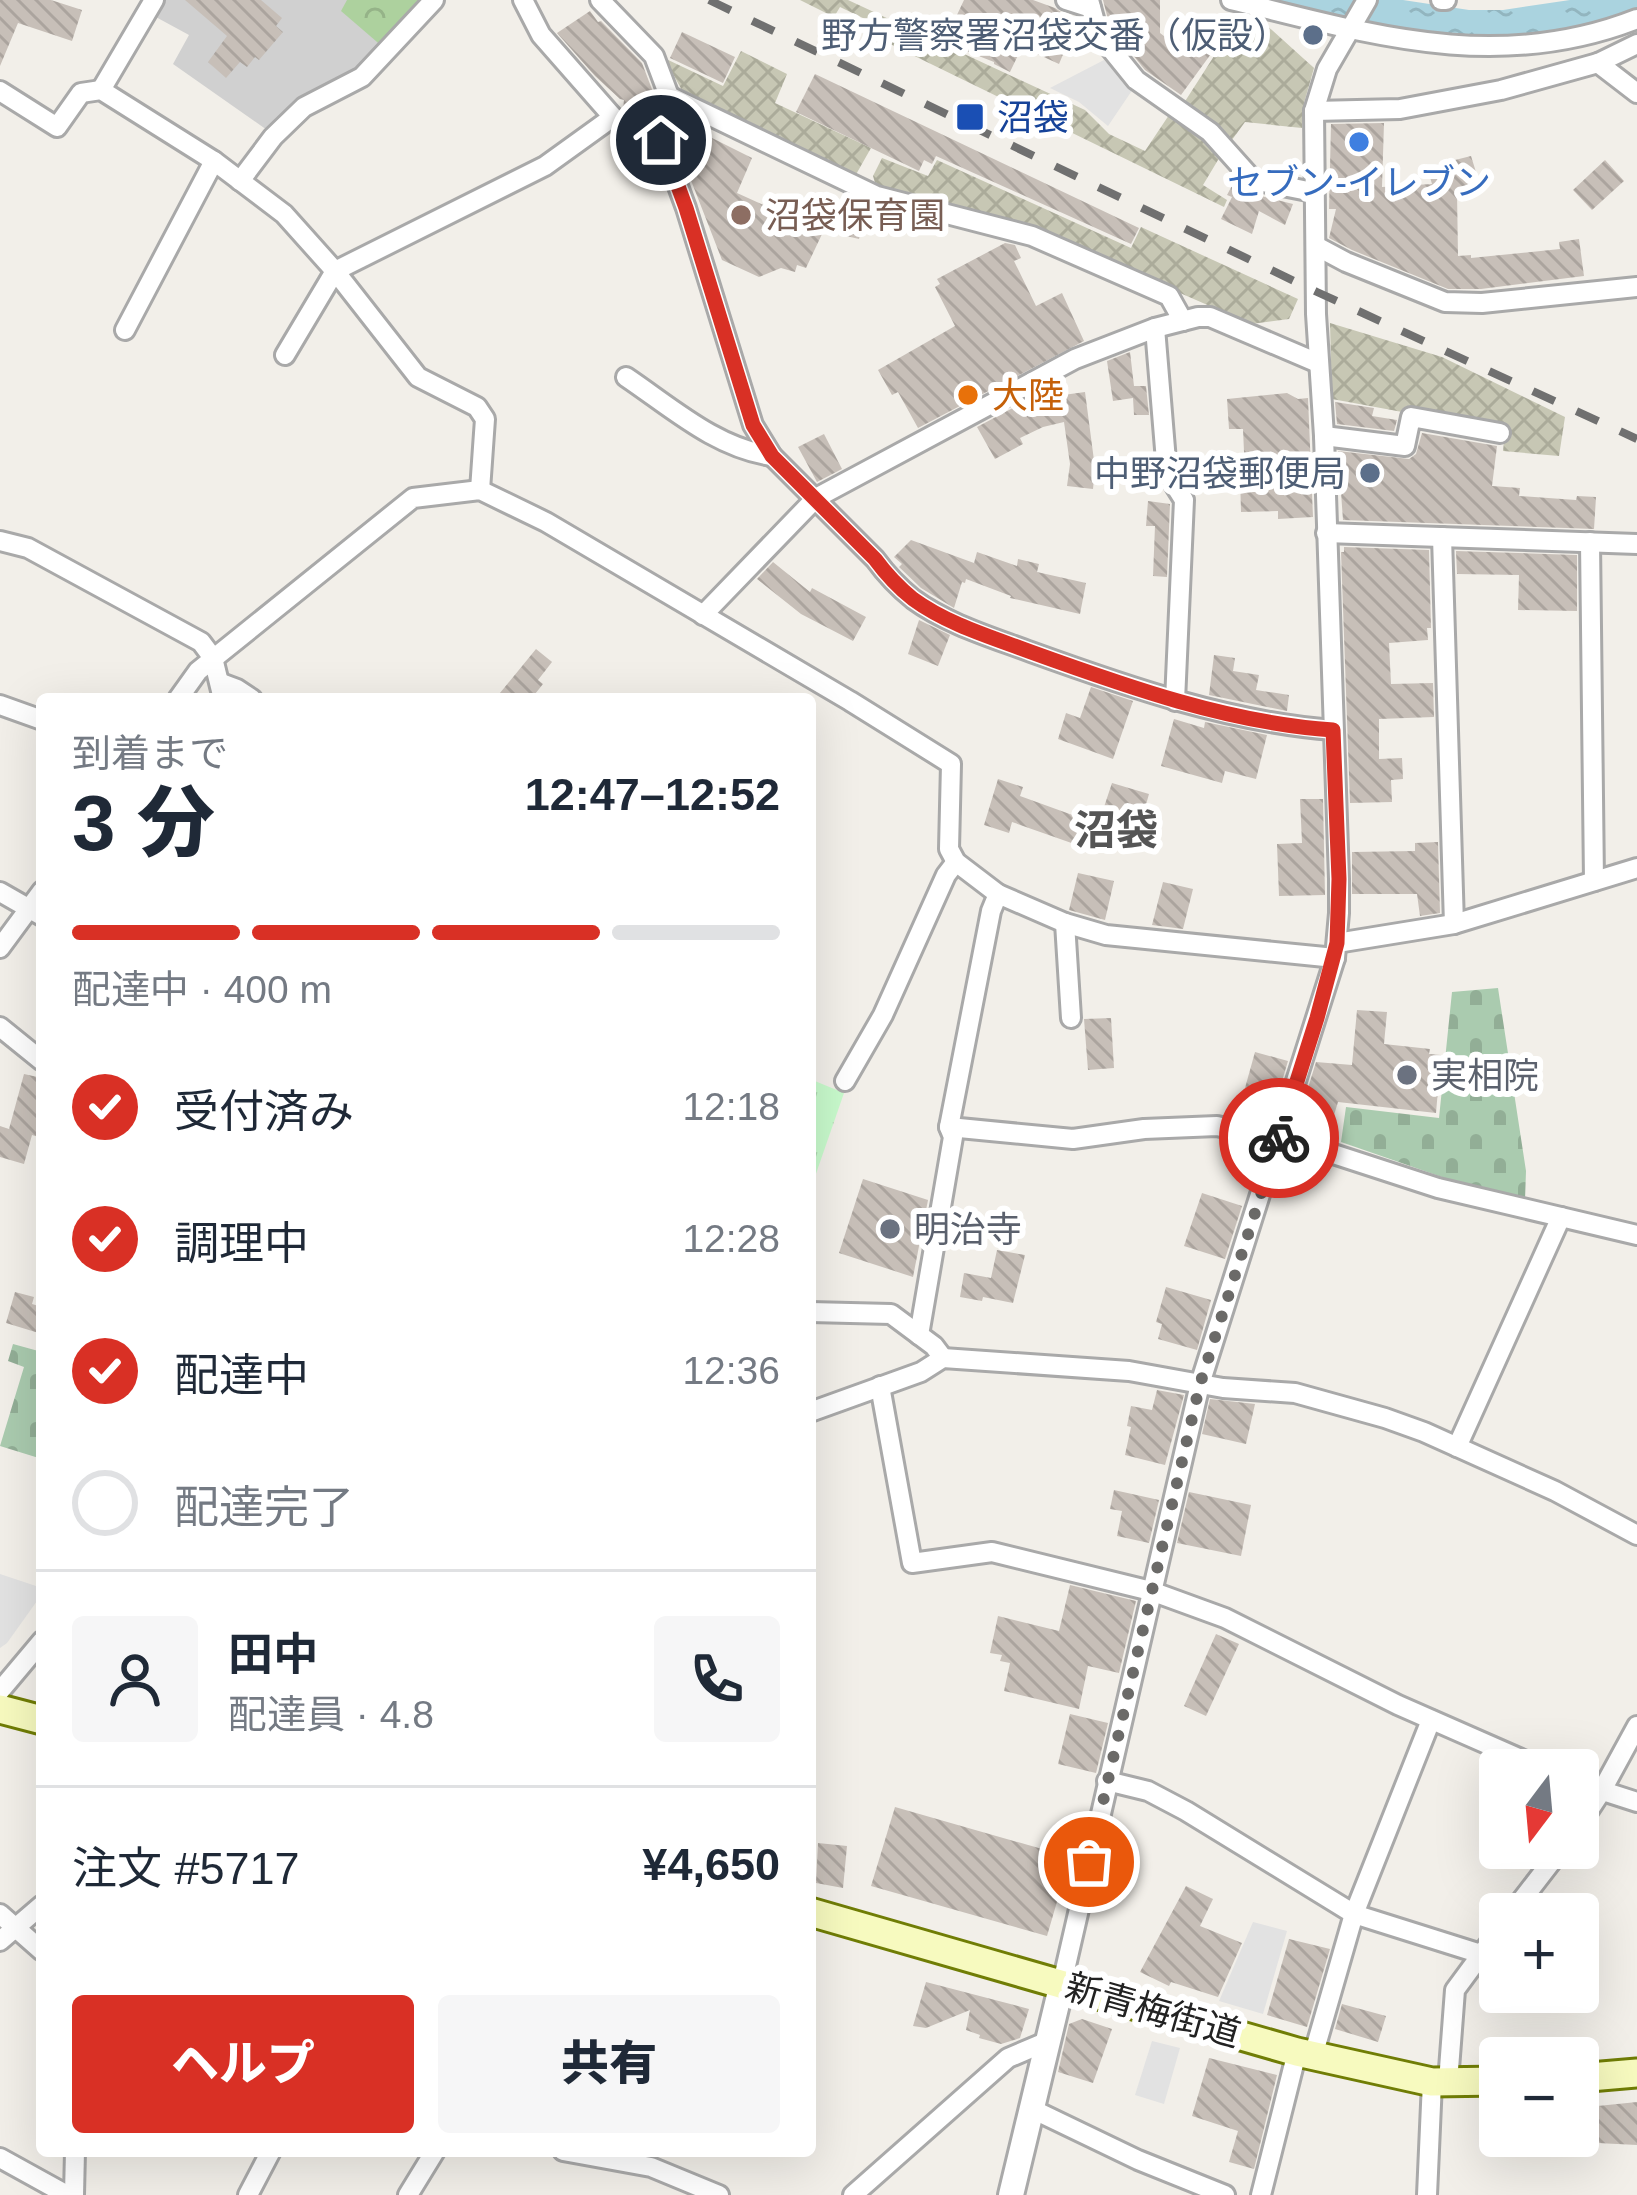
<!DOCTYPE html>
<html lang="ja">
<meta charset="utf-8">
<style>
:root{--surface:#fff;--page:#f6f6f7;--text:#1f2937;--muted:#747a83;--line:#e0e1e3;--accent:#d93025}
body{margin:0;font-family:Helvetica,"Noto Sans JP",sans-serif;background:var(--page);color:var(--text);height:100vh;display:flex;flex-direction:column;font-size:45px;white-space:nowrap}
*{box-sizing:border-box;margin:0}
p{font-size:39px;color:var(--muted)}
.icon{flex:none;width:66px;height:66px;fill:none;stroke:currentColor;stroke-width:2;stroke-linecap:round;stroke-linejoin:round}
.map{position:relative;flex:1;overflow:hidden}
.panel{position:absolute;left:36px;top:693px;width:780px;height:1464px;display:flex;flex-direction:column;background:var(--surface);border-radius:12px;box-shadow:0 12px 48px #0002}
.panel>*{flex:none}
.needle{width:78px;rotate:196deg}
.controls{position:absolute;left:1479px;top:1749px;display:grid;gap:24px}
.controls a{display:grid;place-items:center;width:120px;height:120px;border-radius:12px;background:var(--surface);box-shadow:0 12px 48px #0002;font-size:60px}
.pin{position:absolute;display:grid;place-items:center;width:102px;height:102px;color:#fff;margin:-51px;border:6px solid #fff;border-radius:50%;box-shadow:0 3px 12px #0007}
.courier{position:absolute;display:grid;place-items:center;width:120px;height:120px;margin:-60px;border:9px solid #d93025;border-radius:50%;background:#fff;color:#222;box-shadow:0 3px 15px #0007}
.summary em{font-style:normal;font-weight:800}
.summary div{display:flex;flex-direction:column-reverse}
.summary{display:flex;align-items:center;justify-content:space-between;height:204px;padding:0 36px}
h1{font-size:78px;font-weight:800;line-height:90px}
.bar{display:grid;grid-template-columns:repeat(4,1fr);gap:18px 12px;align-content:center;height:144px;padding:0 36px}
.bar i{height:15px;border-radius:9px;background:var(--line)}
.bar .on{background:var(--accent)}
.bar p{grid-column:span 4}
.line{display:flex;align-items:center;gap:30px;padding:0 36px;border-top:3px solid var(--line)}
.line div{flex:1}
.round{display:grid;place-items:center;flex:none;width:126px;height:126px;border-radius:12px;background:var(--page)}
ol{padding:0 36px;list-style:none}
li{display:flex;align-items:center;gap:36px;height:132px}
li p{margin-inline-start:auto}
li .icon{padding:12px;border-radius:50%;background:var(--accent);color:#fff;stroke-width:4}
li:last-child{color:var(--muted)}
li i{width:66px;height:66px;border:6px solid var(--line);border-radius:50%}
.button{display:flex;gap:24px;margin-top:auto;padding:24px 36px}
.button a{flex:1;height:138px;border-radius:12px;background:var(--accent);color:#fff;font-size:48px;font-weight:800;line-height:138px;text-align:center}
.button a+a{background:var(--page);color:var(--text)}
.map>svg:first-child{display:block}
.religious{fill:#d0d0d0}
.construction{fill:url(#construction-cross-hatch)}
.forest{fill:url(#forest-crowns)}
.cemetery{fill:url(#cemetery-stones)}
.park{fill:url(#park-tufts)}
.parking{fill:#e2e2e2}
.water{fill:url(#water-ripples)}
.building{fill:url(#building-back-hatch)}
.lines{fill:none;stroke-linecap:round;stroke-linejoin:round}
.minor-casing{stroke:#a9a9a9;stroke-width:24}
.tertiary-casing{stroke:#a9a9a9;stroke-width:30}
.secondary-casing{stroke:#707d05;stroke-width:33}
.minor{stroke:#fff;stroke-width:18}
.tertiary{stroke:#fff;stroke-width:24}
.secondary{stroke:#f7fabf;stroke-width:27}
.rail{stroke:#707070;stroke-width:8;stroke-dasharray:24 24;stroke-linecap:butt}
.done{stroke:#6b6a68;stroke-width:12;stroke-dasharray:0 21.6}
.route{stroke:#d93025;stroke-width:15}
.service-dot{fill:#5c6f8a;stroke:#fff;stroke-width:4.5}
.transit-dot{fill:#1a4fb4;stroke:#fff;stroke-width:4.5}
.shop-dot{fill:#3f7fe0;stroke:#fff;stroke-width:4.5}
.education-dot{fill:#8d6e63;stroke:#fff;stroke-width:4.5}
.food-dot{fill:#e8710a;stroke:#fff;stroke-width:4.5}
.worship-dot{fill:#6b7280;stroke:#fff;stroke-width:4.5}
.labels{text-anchor:middle;dominant-baseline:central;stroke-width:12;stroke-linejoin:round;paint-order:stroke}
.service-label{font-size:36px;fill:#4e5e75;stroke:#fff;text-anchor:end}
.transit-label{font-size:36px;fill:#164399;stroke:#fff;text-anchor:start}
.shop-label{font-size:36px;fill:#366cbe;stroke:#fff}
.education-label{font-size:36px;fill:#785e54;stroke:#fff;text-anchor:start}
.food-label{font-size:36px;fill:#c56008;stroke:#fff;text-anchor:start}
.worship-label{font-size:36px;fill:#5b616d;stroke:#fff;text-anchor:start}
.street-label{font-size:36px;fill:#222;stroke:#fff}
.quarter-label{font-size:42px;font-weight:bold;fill:#555;stroke:#fff}
</style>
<div class="map">
<svg width="1637" height="2195" viewBox="0 0 1637 2195">
<defs>
<pattern id="construction-cross-hatch" width="8" height="8" patternUnits="userSpaceOnUse" patternTransform="scale(3)"><rect width="8" height="8" fill="#c7c7b4"/><path d="M0 0l8 8M0 8l8-8" fill="none" stroke="#abab9a"/></pattern>
<pattern id="forest-crowns" width="20" height="18" patternUnits="userSpaceOnUse" patternTransform="scale(3)"><rect width="20" height="18" fill="#add19e"/><path d="M2 6a3 3 0 1 1 6 0M12 15a3 3 0 1 1 6 0" fill="none" stroke="#95b388"/></pattern>
<pattern id="cemetery-stones" width="16" height="16" patternUnits="userSpaceOnUse" patternTransform="scale(3)"><rect width="16" height="16" fill="#aacbaf"/><path d="M2 7V4a2 2 0 0 1 4 0v3zM10 15v-3a2 2 0 0 1 4 0v3z" fill="#92ae96"/></pattern>
<pattern id="park-tufts" width="24" height="20" patternUnits="userSpaceOnUse" patternTransform="scale(3)"><rect width="24" height="20" fill="#c8facc"/><path d="M3 7l-1-3M5 7V3M7 7l1-3M15 17l-1-3M17 17v-4M19 17l1-3" fill="none" stroke="#acd6af"/></pattern>
<pattern id="water-ripples" width="26" height="14" patternUnits="userSpaceOnUse" patternTransform="scale(3)"><rect width="26" height="14" fill="#aad3df"/><path d="M2 4q2-2 4 0t4 0M15 11q2-2 4 0t4 0" fill="none" stroke="#92b5bf"/></pattern>
<pattern id="building-back-hatch" width="6" height="6" patternUnits="userSpaceOnUse" patternTransform="scale(3)"><rect width="6" height="6" fill="#c7bfb8"/><path d="M-1 5l2 2M0 0l6 6M5-1l2 2" fill="none" stroke="#aba49e"/></pattern>
</defs>
<rect width="100%" height="100%" fill="#f2efe9"/>
<path class="religious" d="M162,0H426L361,70L318,90L267,130L173,64L189,35L154,16Z"/>
<g class="construction">
<path d="M800,0H848L1085,110L1109,134L1145,151L1169,115L1221,155L1203,185L1227,200L1224,207L890,44L894,33L840,7L834,17Z"/>
<path d="M1243,11L1253,13L1314,68L1304,103L1302,128L1245,122L1229,144L1182,106Z"/>
<path d="M741,51L787,74L775,103L871,148L854,178L683,92L664,58L723,86Z"/>
<path d="M882,158L928,176L937,160L1131,248L1141,227L1298,299L1289,319L1251,324L1038,231L876,186L873,176Z"/>
<path d="M1330,323L1442,357L1565,417L1559,456L1503,451L1505,431L1332,399Z"/>
</g>
<path class="forest" d="M347,0H426L384,48L341,11Z"/>
<g class="cemetery">
<path d="M1498,988L1526,1171L1525,1200L1465,1185L1341,1142L1346,1107L1439,1118L1452,992Z"/>
<path d="M13,1344L42,1352V1459L0,1446L24,1367L8,1361Z"/>
</g>
<path class="park" d="M810,1079L844,1093L810,1191Z"/>
<g class="parking">
<path d="M1104,60L1133,89L1108,126L1079,102L1050,88Z"/>
<path d="M0,1574L42,1588V1594L7,1643L0,1648Z"/>
<path d="M1253,1922L1287,1931L1263,2014L1219,2001Z"/>
<path d="M1152,2041L1180,2048L1164,2104L1135,2095Z"/>
</g>
<path class="water" d="M1258,0H1403L1469,10H1503L1570,0H1637V12C1576,36 1489,47 1424,37C1368,28 1313,12 1258,0Z"/>
<g class="building">
<path d="M0,0H51L82,10L72,41L18,23L0,66Z"/>
<path d="M185,0H261L282,18L276,26L283,32L259,60L255,57L247,67L240,62L226,78L208,62L227,36Z"/>
<path d="M964,0H1033L1055,8L1061,12L1052,39L1067,45L1059,64L1022,47L1010,72L994,64V62L938,40L949,14L956,17Z"/>
<path d="M1103,0H1160V33L1186,53L1207,19L1227,32L1181,95L1145,70L1110,27Z"/>
<path d="M590,11L598,22L601,21L642,63L653,92L646,114L627,111L623,108L624,100L620,99L595,76L557,33Z"/>
<path d="M682,32L735,57L723,83L670,58Z"/>
<path d="M815,74L1139,228L1131,244L936,156L932,164L924,160L919,171L796,112Z"/>
<path d="M1384,123L1382,187L1432,184L1427,167L1471,156L1480,185L1457,192L1458,256L1471,255V258L1560,249L1559,242L1579,239L1584,276L1481,289H1448L1352,250L1329,238L1336,209H1329L1331,124Z"/>
<path d="M706,135L752,158L737,193L823,232L806,268L797,265L795,272L781,268L759,277L722,260L685,165L698,140L703,141Z"/>
<path d="M1605,160L1624,181L1592,210L1573,190Z"/>
<path d="M1235,180L1249,193L1293,204L1285,225L1259,211L1252,234L1221,219L1232,197L1227,195Z"/>
<path d="M849,197L867,206L859,239L834,233L840,210L845,211Z"/>
<path d="M1005,243L1015,245L1021,258L1014,261L1036,306L1062,293L1084,341L918,428L898,392L892,395L878,370L955,326L935,287L940,284L937,279Z"/>
<path d="M1130,352L1134,386H1146L1149,415H1134L1133,398L1113,401L1107,361Z"/>
<path d="M1054,386L1056,396L1085,392L1095,468L1093,489L1067,486L1070,464L1064,422L1043,427L1020,438L1023,444L995,459L977,427Z"/>
<path d="M1287,393L1298,399L1308,398L1313,517L1278,519V511L1241,512L1240,475H1245L1243,429H1229L1227,399Z"/>
<path d="M1335,402L1374,408L1372,416L1397,420L1394,431L1337,424Z"/>
<path d="M1422,433L1497,446L1492,486L1520,488L1519,496L1576,500L1577,496L1596,497L1594,529L1343,520L1338,451L1409,459L1416,454Z"/>
<path d="M824,434L842,469L817,482L798,447Z"/>
<path d="M1148,501L1170,504L1167,577L1153,576L1155,526H1146Z"/>
<path d="M911,540L974,563L977,552L1017,566L1018,559L1039,564L1037,572L1086,583L1080,614L1010,598L1011,596L966,579L965,583L962,582L954,608L921,588L899,567L902,564L894,557Z"/>
<path d="M1344,547L1429,550L1431,628H1427L1428,640L1389,643L1391,684L1433,683L1434,717L1379,719V759L1402,758L1403,779L1391,780L1392,802L1350,803L1341,552H1344Z"/>
<path d="M1456,551L1577,555V611L1518,610L1519,575L1457,574Z"/>
<path d="M773,562L810,592L812,588L866,617L853,641L801,614L757,579Z"/>
<path d="M919,620L950,635L938,666L908,654Z"/>
<path d="M536,649L552,662L538,680L543,684L531,699H495Z"/>
<path d="M1214,655L1235,658L1233,671L1259,675L1256,690L1289,695L1287,711L1209,695Z"/>
<path d="M1091,687L1133,701L1113,759L1058,739L1066,713L1080,718Z"/>
<path d="M1174,719L1204,728L1205,722L1267,735L1256,779L1225,771L1222,783L1161,766Z"/>
<path d="M998,779L1023,787L1020,796L1089,821L1080,846L1012,822L1009,833L984,825Z"/>
<path d="M1112,783L1149,794L1141,822L1103,810Z"/>
<path d="M1300,799H1323L1325,895L1279,896L1277,844L1302,843Z"/>
<path d="M1438,842L1440,913L1420,916L1417,894H1352V852L1415,851V843Z"/>
<path d="M1078,873L1114,881L1105,920L1069,910Z"/>
<path d="M1163,882L1193,889L1183,929L1152,925Z"/>
<path d="M1357,1010L1387,1012L1384,1044L1430,1049L1429,1054L1441,1055L1436,1113L1338,1102L1327,1138L1295,1130L1316,1062L1352,1065Z"/>
<path d="M1111,1018L1114,1068L1088,1070L1084,1019Z"/>
<path d="M1255,1052L1288,1061L1277,1098L1245,1088Z"/>
<path d="M24,1074L42,1078V1138L32,1135L24,1164L0,1157V1126L9,1129Z"/>
<path d="M863,1179L928,1200L913,1277L839,1253Z"/>
<path d="M1202,1193L1242,1206L1225,1259L1184,1246Z"/>
<path d="M997,1250L1025,1255L1013,1303L983,1297L982,1301L960,1297L964,1273L991,1278Z"/>
<path d="M1166,1287L1211,1300L1197,1350L1158,1339L1162,1324L1156,1322Z"/>
<path d="M15,1292L34,1297L32,1304L42,1307V1334L6,1323Z"/>
<path d="M1157,1390L1184,1395L1165,1465L1125,1455L1131,1427L1127,1426L1131,1406L1152,1410Z"/>
<path d="M1210,1399L1255,1404L1246,1444L1202,1434Z"/>
<path d="M1114,1490L1159,1500L1149,1543L1117,1536L1122,1511L1110,1509Z"/>
<path d="M1189,1492L1251,1505L1241,1556L1177,1543Z"/>
<path d="M1070,1585L1136,1601L1119,1673L1088,1666L1079,1709L1004,1691L1010,1663L1000,1661L1002,1655L990,1653L998,1616L1059,1631Z"/>
<path d="M1216,1634L1239,1644L1206,1716L1184,1706Z"/>
<path d="M1070,1714L1108,1723L1096,1773L1058,1764Z"/>
<path d="M895,1807L1070,1857L1047,1936L871,1886Z"/>
<path d="M818,1843L847,1846L843,1888L816,1883Z"/>
<path d="M1186,1886L1213,1899L1200,1926L1242,1943L1218,1997L1171,1982L1169,1986L1140,1972Z"/>
<path d="M1289,1939L1330,1949L1307,2027L1267,2015Z"/>
<path d="M926,1982L1029,2009L1020,2038L1001,2044L979,2038L980,2035L966,2030L970,2010L926,2028L913,2026Z"/>
<path d="M1342,2004L1386,2016L1378,2042L1335,2029Z"/>
<path d="M1082,2019L1112,2029L1093,2083L1058,2072L1069,2024Z"/>
<path d="M1209,2058L1277,2075L1254,2169L1229,2162L1238,2131L1192,2116Z"/>
<path d="M1637,2102V2145L1578,2142V2108Z"/>
</g>
<g class="lines">
<g class="minor-casing">
<g id="minor">
<path d="M523,0L541,35L613,117"/>
<path d="M600,0L654,56L669,96L661,140L686,208L753,425L772,456L875,559C886,574 898,587 913,599C947,624 991,637 1031,652C1128,687 1229,722 1333,730"/>
<path d="M1066,0L1091,8"/>
<path d="M1089,0L1098,33L1136,80L1210,132L1253,180L1313,192"/>
<path d="M1231,0C1370,34 1497,74 1637,19"/>
<path d="M1441,0H1446"/>
<path d="M1598,63L1637,93"/>
<path d="M101,90L154,0"/>
<path d="M0,91L57,127L81,93L101,90L214,161L284,214L335,271L418,377L477,407L485,419L480,490"/>
<path d="M669,96L877,196L1032,236L1169,296L1183,321"/>
<path d="M1314,111L1400,109L1501,90L1598,63L1637,44"/>
<path d="M240,181L273,137L304,107L362,77L434,0"/>
<path d="M1316,246L1346,262L1445,302L1482,303L1637,287"/>
<path d="M1155,328L1167,473L1184,500L1175,701"/>
<path d="M125,330L214,161"/>
<path d="M285,355L335,271L545,166L613,117L645,143L661,140"/>
<path d="M626,377C672,408 716,448 772,456"/>
<path d="M1324,436L1405,446L1411,417L1500,433"/>
<path d="M1326,533L1637,544"/>
<path d="M1442,537L1454,924"/>
<path d="M0,541L28,548L201,642L213,658L223,699"/>
<path d="M1590,542L1594,881"/>
<path d="M703,615L816,498L1075,359L1155,328L1198,317H1210L1318,363"/>
<path d="M221,683L237,689L252,699"/>
<path d="M178,699L198,671L413,498L480,490L546,522L850,701L951,764L949,849L956,862L998,894L991,911L949,1127L953,1137L919,1335"/>
<path d="M0,705L42,720"/>
<path d="M0,892L42,916"/>
<path d="M998,894L1065,923L1106,935L1335,958"/>
<path d="M1065,923L1071,1018"/>
<path d="M1337,943L1454,924L1637,868"/>
<path d="M0,948L42,891"/>
<path d="M0,1027L42,1061"/>
<path d="M845,1081L883,1015L946,875L956,862"/>
<path d="M949,1127L1073,1139L1144,1129L1217,1126L1318,1149L1438,1188L1637,1235"/>
<path d="M810,1312L891,1314L934,1346L943,1358"/>
<path d="M880,1386L912,1563L992,1552L1151,1591L1225,1618L1398,1705L1546,1770"/>
<path d="M810,1412L921,1372L943,1358L1129,1371L1223,1388L1295,1393L1385,1418L1424,1432L1555,1491L1637,1535"/>
<path d="M1457,1447L1561,1217"/>
<path d="M0,1691L42,1641"/>
<path d="M1107,1781L1148,1791L1186,1811L1354,1914L1481,1954"/>
<path d="M1578,1783L1637,1802"/>
<path d="M1578,1827L1601,1792L1637,1726"/>
<path d="M0,1914L42,1951"/>
<path d="M1511,1914L1562,1848"/>
<path d="M0,1941L42,1905"/>
<path d="M1062,1983L1200,1384L1335,958L1339,913V879L1324,436L1316,314L1314,111L1327,69L1367,0"/>
<path d="M1313,2056L1354,1914L1431,1720"/>
<path d="M1448,2082L1455,1990L1500,1929"/>
<path d="M1032,2109L1138,2160L1225,2195"/>
<path d="M563,2151L651,2167L719,2195"/>
<path d="M0,2158L67,2195"/>
<path d="M74,2195L75,2151"/>
<path d="M248,2195L271,2151"/>
<path d="M408,2195L435,2151"/>
<path d="M853,2195L1008,2058L1048,2041"/>
<path d="M1261,2195L1297,2052"/>
<path d="M1427,2195L1432,2082"/>
</g>
</g>
<g class="tertiary-casing">
<path id="tertiary" d="M1011,2195L1062,1983"/>
</g>
<g class="secondary-casing">
<g id="secondary">
<path d="M0,1709L42,1720"/>
<path d="M810,1912L1297,2052L1432,2082L1500,2081"/>
<path d="M1578,2078L1637,2073"/>
</g>
</g>
<use href="#minor" class="minor"/>
<use href="#tertiary" class="tertiary"/>
<use href="#secondary" class="secondary"/>
<path class="rail" d="M709,0L1317,292L1637,439"/>
</g>
<g class="lines">
<path class="done" d="M1089,1862L1200,1384L1279,1138"/>
<path class="route" d="M661,140L686,208L753,425L772,456L875,559C886,574 898,587 913,599C947,624 991,637 1031,652C1128,687 1229,723 1333,730L1339,879L1337,943L1317,1018L1279,1138"/>
</g>
<g class="service-dot">
<circle cx="1313" cy="35" r="12"/>
<circle cx="1370" cy="473" r="12"/>
</g>
<rect class="transit-dot" x="955" y="102" width="30" height="30" rx="6"/>
<circle class="shop-dot" cx="1359" cy="142" r="12"/>
<circle class="education-dot" cx="741" cy="215" r="12"/>
<circle class="food-dot" cx="968" cy="395" r="12"/>
<g class="worship-dot">
<circle cx="1407" cy="1075" r="12"/>
<circle cx="890" cy="1229" r="12"/>
</g>
<g class="labels">
<g class="service-label">
<text x="1289" y="35">野方警察署沼袋交番（仮設）</text>
<text x="1346" y="473">中野沼袋郵便局</text>
</g>
<g class="transit-label">
<text x="997" y="117">沼袋</text>
</g>
<g class="shop-label">
<text x="1359" y="182">セブン-イレブン</text>
</g>
<g class="education-label">
<text x="765" y="215">沼袋保育園</text>
</g>
<g class="food-label">
<text x="992" y="395">大陸</text>
</g>
<g class="worship-label">
<text x="1431" y="1075">実相院</text>
<text x="914" y="1229">明治寺</text>
</g>
<g class="street-label">
<text transform="translate(1153 2010) rotate(16)">新青梅街道</text>
</g>
<g class="quarter-label">
<text x="1116" y="830">沼袋</text>
</g>
</g>
</svg>
<div class="controls">
<a><svg class="needle" viewBox="-14 -14 28 28"><path d="M0-13l5 13h-10z" fill="#e53935"/><path d="M0 13l5-13h-10z" fill="#747a83"/></svg></a>
<a>+</a>
<a>−</a>
</div>
<div class="pin" style="left:1089px;top:1862px;background:#ea580c"><svg class="icon" aria-label="bag" viewBox="0 0 24 24"><path d="M5 8h14l-1 12H6zM9 8a3 3 0 0 1 6 0"/></svg></div>
<div class="pin" style="left:661px;top:140px;background:#1f2937"><svg class="icon" aria-label="home" viewBox="0 0 24 24"><path d="M3 11l9-7 9 7M6 9v11h12V9"/></svg></div>
<div class="courier" style="left:1279px;top:1138px"><svg class="icon" aria-label="bike" viewBox="0 0 24 24"><circle cx="6" cy="16" r="4"/><circle cx="18" cy="16" r="4"/><path d="M6 16l4-8h5l3 8M10 8l3 8H6M13 5h3"/></svg></div>
<section class="panel">
<div class="summary"><div><h1>3 分</h1><p>到着まで</p></div><em>12:47–12:52</em></div>
<div class="bar"><i class="on"></i><i class="on"></i><i class="on"></i><i></i><p>配達中 · 400 m</p></div>
<ol>
<li><svg class="icon" aria-label="check" viewBox="0 0 24 24"><path d="M5 12l5 5 9-10"/></svg>受付済み<p>12:18</p></li>
<li><svg class="icon" aria-label="check" viewBox="0 0 24 24"><path d="M5 12l5 5 9-10"/></svg>調理中<p>12:28</p></li>
<li><svg class="icon" aria-label="check" viewBox="0 0 24 24"><path d="M5 12l5 5 9-10"/></svg>配達中<p>12:36</p></li>
<li><i></i>配達完了</li>
</ol>
<div class="line" style="height:216px"><a class="round"><svg class="icon" aria-label="person" viewBox="0 0 24 24"><circle cx="12" cy="8" r="4"/><path d="M4 21q1-7 8-7t8 7"/></svg></a><div><b>田中</b><p>配達員 · 4.8</p></div><a class="round"><svg class="icon" aria-label="phone" viewBox="0 0 24 24"><path d="M5 4h4l2 5-3 2q2 4 5 5l2-3 5 2v4C11 20 4 13 5 4z"/></svg></a></div>
<div class="line" style="height:156px"><div>注文 #5717</div><b>¥4,650</b></div>
<div class="button"><a>ヘルプ</a><a>共有</a></div>
</section>
</div>
